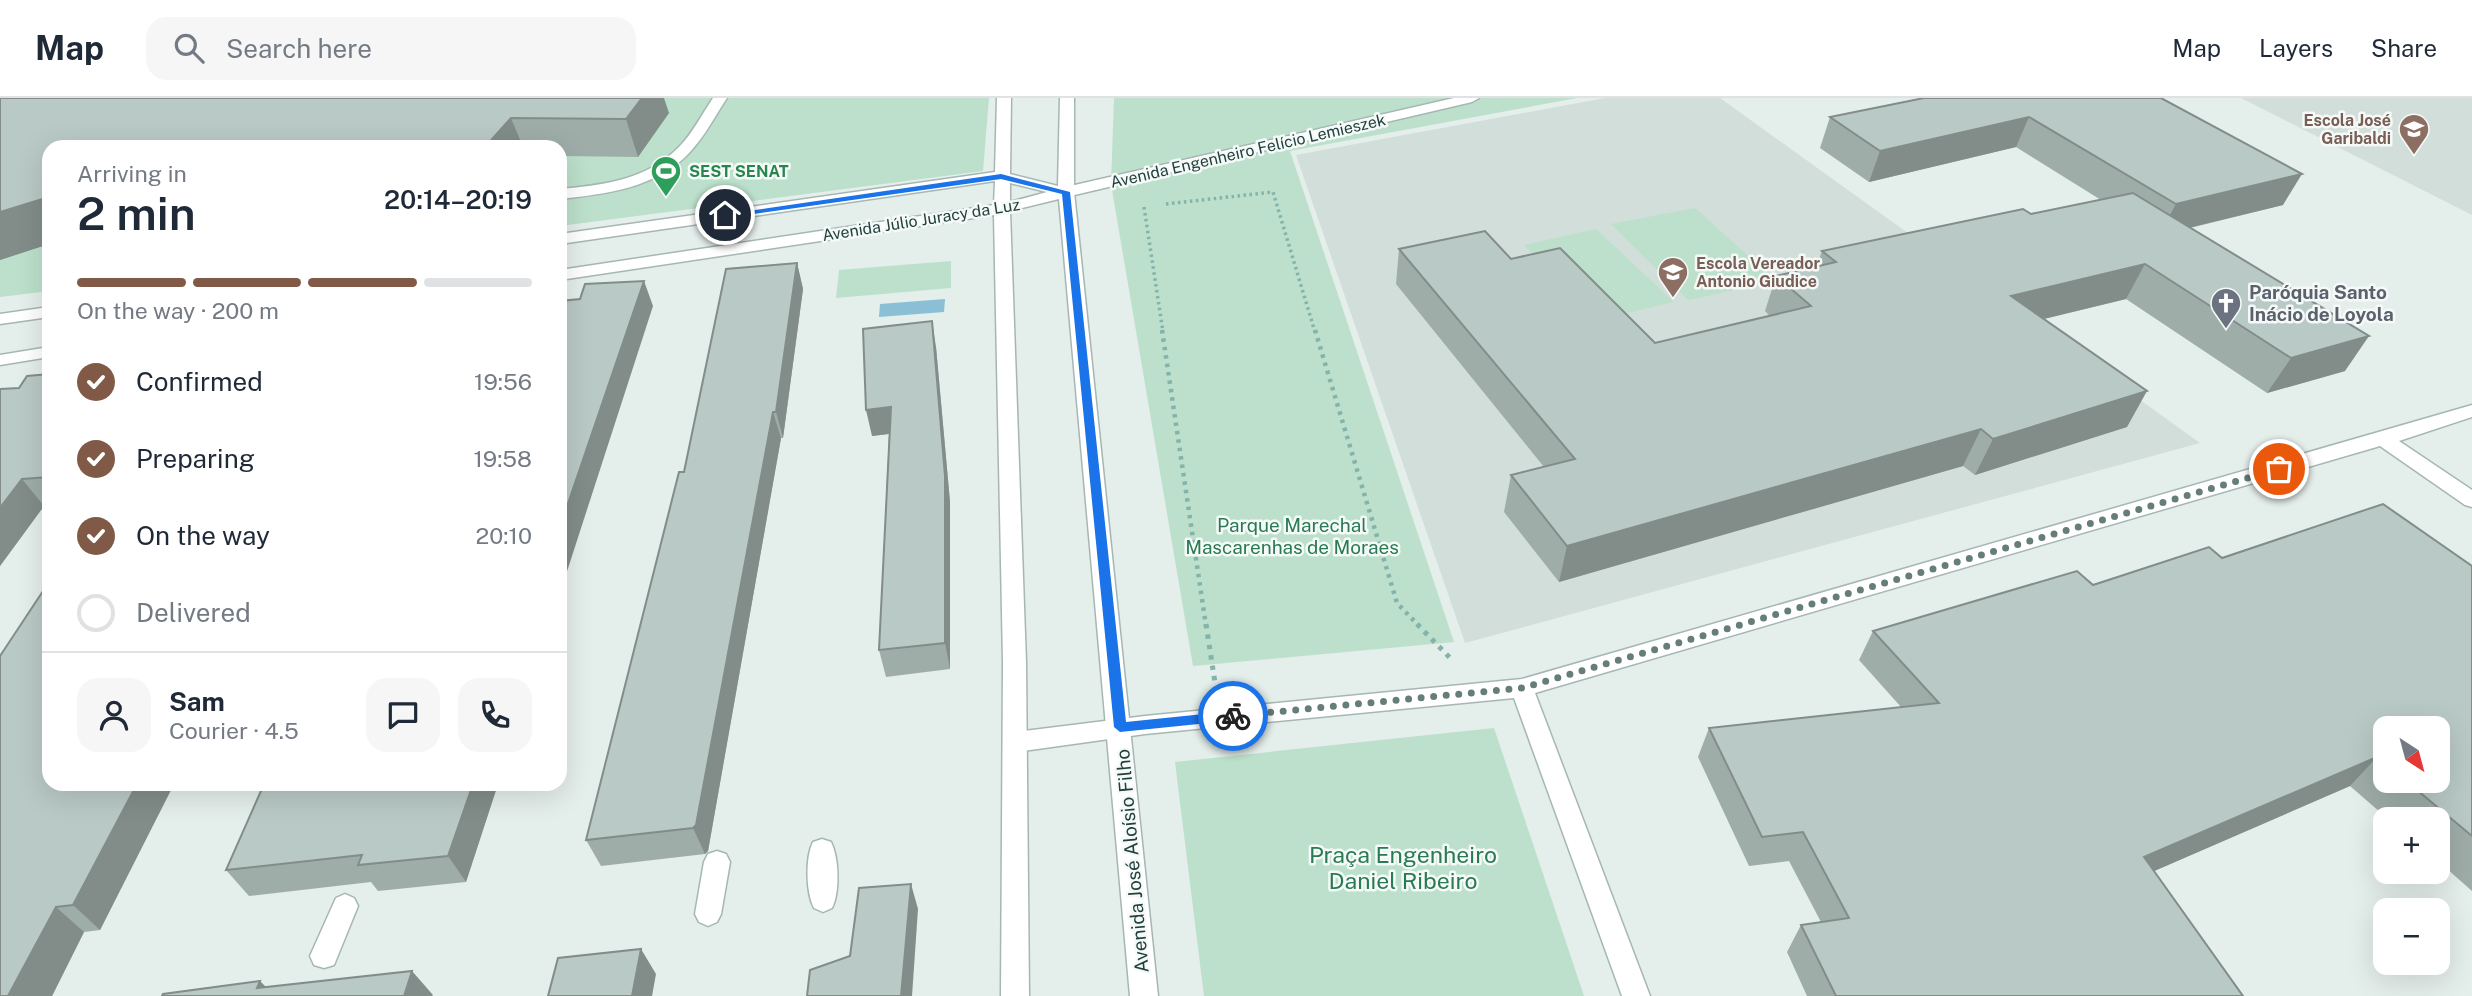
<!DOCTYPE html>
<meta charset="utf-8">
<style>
:root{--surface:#fff;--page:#f6f6f7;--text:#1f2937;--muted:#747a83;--line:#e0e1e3;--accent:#805a46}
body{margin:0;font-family:"Public Sans",sans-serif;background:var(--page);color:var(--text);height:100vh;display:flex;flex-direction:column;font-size:26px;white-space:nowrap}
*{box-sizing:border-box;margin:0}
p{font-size:23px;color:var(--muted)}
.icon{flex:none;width:38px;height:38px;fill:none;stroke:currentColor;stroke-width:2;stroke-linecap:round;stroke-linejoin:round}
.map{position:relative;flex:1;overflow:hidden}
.panel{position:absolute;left:42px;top:42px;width:525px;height:651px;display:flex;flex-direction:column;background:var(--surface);border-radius:21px;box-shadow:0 7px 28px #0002}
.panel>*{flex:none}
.needle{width:46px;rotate:144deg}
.buttons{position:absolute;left:2373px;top:618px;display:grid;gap:14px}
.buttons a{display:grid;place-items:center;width:77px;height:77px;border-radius:14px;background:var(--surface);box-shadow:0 7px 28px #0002;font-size:35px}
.pin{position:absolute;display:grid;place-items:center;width:60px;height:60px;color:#fff;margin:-30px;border:4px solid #fff;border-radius:50%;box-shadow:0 2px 7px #0007}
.courier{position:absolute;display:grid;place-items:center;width:70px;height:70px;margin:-35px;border:5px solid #1a73e8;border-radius:50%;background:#fff;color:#222;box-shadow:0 2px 9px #0007}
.summary em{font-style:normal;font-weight:600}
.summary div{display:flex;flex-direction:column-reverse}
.summary{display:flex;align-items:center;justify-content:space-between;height:119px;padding:0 35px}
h1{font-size:46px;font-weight:600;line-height:52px}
.bar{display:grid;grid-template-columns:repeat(4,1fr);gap:10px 7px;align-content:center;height:84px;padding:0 35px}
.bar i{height:9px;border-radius:5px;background:var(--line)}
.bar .current{background:var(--accent)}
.bar p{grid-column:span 4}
.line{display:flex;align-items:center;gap:18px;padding:0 35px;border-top:2px solid var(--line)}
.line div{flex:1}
.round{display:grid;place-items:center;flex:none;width:74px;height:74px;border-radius:21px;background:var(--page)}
ol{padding:0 35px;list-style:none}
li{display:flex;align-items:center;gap:21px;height:77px}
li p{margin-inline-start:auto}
li .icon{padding:7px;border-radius:50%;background:var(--accent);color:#fff;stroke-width:4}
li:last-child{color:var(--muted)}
li i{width:38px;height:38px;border:4px solid var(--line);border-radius:50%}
header{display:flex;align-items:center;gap:42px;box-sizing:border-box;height:98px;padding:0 35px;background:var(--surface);border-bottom:2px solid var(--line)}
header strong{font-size:33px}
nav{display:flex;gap:38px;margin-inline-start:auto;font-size:24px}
.search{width:490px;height:63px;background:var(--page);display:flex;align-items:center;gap:18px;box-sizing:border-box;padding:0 24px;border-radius:21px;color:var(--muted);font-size:26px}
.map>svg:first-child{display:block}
.built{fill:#d2deda}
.green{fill:#bce0cb}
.water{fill:#8abfd5}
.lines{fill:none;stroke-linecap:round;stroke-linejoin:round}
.service-casing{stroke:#a6b7b3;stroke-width:3}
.pedestrian-casing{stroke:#a6b7b3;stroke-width:3}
.minor-casing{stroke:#a6b7b3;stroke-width:3}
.tertiary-casing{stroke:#a6b7b3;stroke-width:3}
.path-far2{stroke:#83b3ab;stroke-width:3.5;stroke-dasharray:2.5 3.5;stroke-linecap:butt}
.path-far1{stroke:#83b3ab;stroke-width:4.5;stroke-dasharray:3.5 5;stroke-linecap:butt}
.path{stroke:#83b3ab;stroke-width:5;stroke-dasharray:4.5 6;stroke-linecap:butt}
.service{fill:#fff;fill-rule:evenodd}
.pedestrian{fill:#fff;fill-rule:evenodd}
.minor{fill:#fff;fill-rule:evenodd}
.tertiary{fill:#fff;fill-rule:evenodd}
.wall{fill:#9fada9;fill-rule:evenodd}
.shaded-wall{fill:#828d8a}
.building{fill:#b9c9c5;stroke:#828d8a;stroke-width:2}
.route{fill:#1a73e8}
.done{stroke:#667e7a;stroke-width:7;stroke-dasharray:0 12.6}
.labels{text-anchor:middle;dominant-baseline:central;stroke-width:5;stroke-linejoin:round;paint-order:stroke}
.far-education-label{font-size:16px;font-weight:bold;fill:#785e54;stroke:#f5faf8;text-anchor:end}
.far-street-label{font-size:16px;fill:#22413d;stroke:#f5faf8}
.far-leisure-label{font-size:16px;font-weight:bold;fill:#27864d;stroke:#f5faf8;text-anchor:start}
.worship-label{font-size:19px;font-weight:bold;fill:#5b616d;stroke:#f5faf8;text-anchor:start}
.park-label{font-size:19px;fill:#2a7a54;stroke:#f5faf8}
.street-label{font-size:19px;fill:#22413d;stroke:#f5faf8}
.near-park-label{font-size:23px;fill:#2a7a54;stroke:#f5faf8}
</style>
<header>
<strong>Map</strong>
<div class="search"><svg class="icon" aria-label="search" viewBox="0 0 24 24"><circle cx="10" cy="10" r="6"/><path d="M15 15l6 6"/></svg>Search here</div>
<nav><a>Map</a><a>Layers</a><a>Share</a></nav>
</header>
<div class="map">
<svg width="2472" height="898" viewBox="0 0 2472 898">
<rect width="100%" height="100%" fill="#e4eeeb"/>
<g class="built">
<path d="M1605,0H1720L2200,345L1465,545L1296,57Z"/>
<path d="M2241,0H2472V117Z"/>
</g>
<g class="green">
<path d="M0,0H989L983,73L560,128V49H49V193L0,199Z"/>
<path d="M1114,0H1577L1290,53L1454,544L1193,568L1111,86Z"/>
<path d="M1695,110L1776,183L1688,202L1611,126Z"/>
<path d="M1596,131L1674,204L1597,222L1524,147Z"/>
<path d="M951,163V190L836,200L839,172Z"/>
<path d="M1494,630L1584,898H1204L1175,664Z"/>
</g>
<path class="water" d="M945,201L944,214L879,219L880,206Z"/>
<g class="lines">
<g class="service-casing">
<g id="service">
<path d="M713,0H727C715,18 705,38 690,54C657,90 606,96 560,101V91C603,87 647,82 679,49C693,35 702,16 713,0Z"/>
<path d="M822,741L831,744C839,760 840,794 832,810L823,814L814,810C806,795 805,760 813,744Z"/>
<path d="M717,753L726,756L730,764L721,816L717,824L708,828L699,824L695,816L704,764L708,756Z"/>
<path d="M345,796L354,800L358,808L334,867L324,870L314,867L310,858L336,800Z"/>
</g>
</g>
<g class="pedestrian-casing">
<path id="pedestrian" d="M1454,0H1479L1472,4L1066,99L1058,94L1066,89Z"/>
</g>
<g class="minor-casing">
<path id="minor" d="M2472,307V319L2399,343L2472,392V409L2465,407L2380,348L1535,595L1650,898H1622L1514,600L1145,636L1016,654L1007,651L1004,644L1007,637L1016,634L1145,618L1522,581Z"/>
</g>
<g class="tertiary-casing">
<g id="tertiary">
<path d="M997,0H1011L1010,76L1058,88L1060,0H1074V94L1158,898H1130L1059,101L1010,113L1026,564L1029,898H1001L1003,564L994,117L560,182V172L994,107L995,83L560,146V136L995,74ZM1010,85L1047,94L1010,104Z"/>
<path d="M49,209V219L0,226V216Z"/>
<path d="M49,249V259L0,267V257Z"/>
</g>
</g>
<g class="path-far2">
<path d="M1166,106L1273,94L1315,234"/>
<path d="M1144,109L1163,234"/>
</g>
<g class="path-far1">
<path d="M1162,232L1206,528"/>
<path d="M1315,232L1397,505L1419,528"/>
</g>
<g class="path">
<path d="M1206,526L1215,585"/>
<path d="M1417,526L1451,561"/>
</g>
<use href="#service" class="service"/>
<use href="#pedestrian" class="pedestrian"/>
<use href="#minor" class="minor"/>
<use href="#tertiary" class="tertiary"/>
</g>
<g class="wall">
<path d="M0,0L669,15L638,59L560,58V49H49V146L0,162Z"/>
<path d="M2161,0L2283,107L2190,130L2345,273L2267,295L2126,201L2044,221L2127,329L1975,377L1963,368L1559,484L1504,414L1511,377L1544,369L1396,186L1399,151L1511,161L1655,245L1770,218L1765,213L1776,178L1816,169L1822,153L2031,116L2101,102L2016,49L1869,84L1820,50L1830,19Z"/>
<path d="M797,165L803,191L783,340H781L708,753L705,756L601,768L586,742L684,374Z"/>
<path d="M936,249L950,404V571L886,579L879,552L889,336L872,338Z"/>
<path d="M49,276V407L44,408L0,468L19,290Z"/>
<path d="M2222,460L2472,468V793L2438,763V721H2388L2350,688L2154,773L2243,898H1807L1787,854L1801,827L1821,824L1789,763L1749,768L1698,659L1709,630L1901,609L1859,562L1873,533ZM2385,630L2438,682H2385Z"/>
<path d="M49,686H174L100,832L84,834L52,898Z"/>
<path d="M498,686L466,784L378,793L371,784L249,798L226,772Z"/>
</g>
<g class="shaded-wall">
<path d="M640,0H664L669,15L638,59L626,21Z"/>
<path d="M2029,19L2016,49L1869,84L1880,53Z"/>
<path d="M511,20L523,49H485Z"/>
<path d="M229,45L231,49H215Z"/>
<path d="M2302,76L2283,107L2159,137L2176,106Z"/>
<path d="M49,99V146L0,162V114Z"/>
<path d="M797,165L803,191L783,340L776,314Z"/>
<path d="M2145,166L2126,201L1994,233L2011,198Z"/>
<path d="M644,183L653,208L560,495V429Z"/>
<path d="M932,223L936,249L950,404V571L945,545Z"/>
<path d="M2369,238L2345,273L2267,295L2291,260Z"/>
<path d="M2147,293L2127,329L1975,377L1993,341Z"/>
<path d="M891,309L896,335L872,338L866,312Z"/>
<path d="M773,314L781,340L708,753L705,756L693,730Z"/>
<path d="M1981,331L1963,368L1559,484L1567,448Z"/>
<path d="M22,381L44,408L0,468V410Z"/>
<path d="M2377,659L2350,688L2122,787L2144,759Z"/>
<path d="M137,686H174L100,832L73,807Z"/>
<path d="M473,686H498L466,784L448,758Z"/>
<path d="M911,786L918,811L912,898H901Z"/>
<path d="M56,809L84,834L52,898H8Z"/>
<path d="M641,851L656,876L652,898H632Z"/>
<path d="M412,873L433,897L432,898H404Z"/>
<path d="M260,883L275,898L257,890Z"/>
</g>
<g class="building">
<path d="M0,0H642L626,21L511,20L485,49L229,45L215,49H49V99L0,114Z"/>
<path d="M1924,0H2161L2302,76L2176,106L2029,19L1880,53L1830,19Z"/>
<path d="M2133,95L2369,238L2291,260L2145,166L2011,198L2147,293L1993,341L1981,331L1567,448L1511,377L1575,361L1399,151L1485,133L1511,161L1560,150L1655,245L1811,208L1776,178L1836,164L1822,153L2023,111L2031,116Z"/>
<path d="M797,165L776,314H773L696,727L693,730L586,742L679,374H684L726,171Z"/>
<path d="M644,183L560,429V203L580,201L585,186Z"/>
<path d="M932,223L945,378V545L879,552L891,309L866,312L863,231Z"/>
<path d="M49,276V379L22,381L0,410V291L19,290L27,278Z"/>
<path d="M2383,406L2472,468V738L2405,682H2438V630H2385V666L2377,659L2144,759L2243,898H1836L1801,827L1849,820L1803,734L1762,739L1709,630L1939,605L1873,533L2077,473L2093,487L2209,449L2222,460Z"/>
<path d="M49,484V686H137L73,807L56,809L8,898H0V558Z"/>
<path d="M264,686H473L448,758L358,767L362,757L226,772Z"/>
<path d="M911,786L901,898H807L810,872L850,858L859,790Z"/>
<path d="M641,851L632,898H548L558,860Z"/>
<path d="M412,873L404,898H162L163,896L260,883L257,890Z"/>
</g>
<path class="route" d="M1001,76L1070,94L1126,624L1233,613L1238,615V622L1120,634L1114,629L1062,96L1001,81L725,120L721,117Z"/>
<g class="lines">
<path class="done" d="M1233,618L1522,590L2279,371"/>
</g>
<defs>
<g id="school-pin" transform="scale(1.575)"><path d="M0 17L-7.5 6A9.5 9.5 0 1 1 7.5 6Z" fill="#8d6e63" stroke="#f5faf8"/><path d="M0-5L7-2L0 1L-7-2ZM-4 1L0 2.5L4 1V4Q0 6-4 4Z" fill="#fff"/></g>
<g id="stadium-pin" transform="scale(1.575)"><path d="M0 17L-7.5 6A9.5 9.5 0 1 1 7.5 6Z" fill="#2e9e5b" stroke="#f5faf8"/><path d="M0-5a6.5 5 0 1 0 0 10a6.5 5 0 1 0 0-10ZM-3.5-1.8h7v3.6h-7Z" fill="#fff"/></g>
<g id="church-pin" transform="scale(1.575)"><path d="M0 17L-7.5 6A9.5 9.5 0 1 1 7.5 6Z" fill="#6b7280" stroke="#f5faf8"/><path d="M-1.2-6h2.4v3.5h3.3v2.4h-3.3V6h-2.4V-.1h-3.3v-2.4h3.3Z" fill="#fff"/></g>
</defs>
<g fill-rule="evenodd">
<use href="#school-pin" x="2414" y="31"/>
<use href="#stadium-pin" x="666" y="73"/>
<use href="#school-pin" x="1673" y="174"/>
<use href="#church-pin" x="2226" y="205"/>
</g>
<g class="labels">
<g class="far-education-label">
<text x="2391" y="22">Escola José<tspan x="2391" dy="18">Garibaldi</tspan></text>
<text x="1696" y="165" text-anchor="start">Escola Vereador<tspan x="1696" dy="18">Antonio Giudice</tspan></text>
</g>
<g class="far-street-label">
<text transform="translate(1248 53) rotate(-13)">Avenida Engenheiro Felício Lemieszek</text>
<text transform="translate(921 122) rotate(-9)">Avenida Júlio Juracy da Luz</text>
</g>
<g class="far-leisure-label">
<text x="689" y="73">SEST SENAT</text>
</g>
<g class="worship-label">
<text x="2249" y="194">Paróquia Santo<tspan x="2249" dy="22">Inácio de Loyola</tspan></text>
</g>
<g class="park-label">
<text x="1292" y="427">Parque Marechal<tspan x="1292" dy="22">Mascarenhas de Moraes</tspan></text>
</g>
<g class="street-label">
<text transform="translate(1132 763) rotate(-95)">Avenida José Aloísio Filho</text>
</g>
<g class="near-park-label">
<text x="1403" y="756">Praça Engenheiro<tspan x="1403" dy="26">Daniel Ribeiro</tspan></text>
</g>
</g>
</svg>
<div class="buttons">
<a><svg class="needle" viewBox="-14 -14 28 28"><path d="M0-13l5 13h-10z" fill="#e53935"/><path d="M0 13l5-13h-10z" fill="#747a83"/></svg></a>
<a>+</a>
<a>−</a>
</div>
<div class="pin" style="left:2279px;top:371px;background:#ea580c"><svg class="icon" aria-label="bag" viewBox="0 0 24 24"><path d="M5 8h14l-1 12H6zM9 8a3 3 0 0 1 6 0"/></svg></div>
<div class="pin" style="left:725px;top:117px;background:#1f2937"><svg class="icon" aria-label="home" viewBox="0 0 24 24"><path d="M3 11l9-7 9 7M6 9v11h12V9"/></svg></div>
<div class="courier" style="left:1233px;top:618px"><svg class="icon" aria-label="bike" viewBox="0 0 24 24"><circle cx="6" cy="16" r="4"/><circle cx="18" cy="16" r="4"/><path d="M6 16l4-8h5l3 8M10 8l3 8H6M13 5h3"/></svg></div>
<section class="panel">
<div class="summary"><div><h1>2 min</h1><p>Arriving in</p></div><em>20:14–20:19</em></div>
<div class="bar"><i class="current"></i><i class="current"></i><i class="current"></i><i></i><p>On the way · 200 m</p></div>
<ol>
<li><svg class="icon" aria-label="check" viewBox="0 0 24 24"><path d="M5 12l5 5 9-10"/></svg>Confirmed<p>19:56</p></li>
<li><svg class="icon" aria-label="check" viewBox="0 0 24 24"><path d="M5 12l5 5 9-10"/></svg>Preparing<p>19:58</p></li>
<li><svg class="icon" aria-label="check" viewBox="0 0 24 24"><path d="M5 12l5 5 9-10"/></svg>On the way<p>20:10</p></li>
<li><i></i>Delivered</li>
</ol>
<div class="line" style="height:126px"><a class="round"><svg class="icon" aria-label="person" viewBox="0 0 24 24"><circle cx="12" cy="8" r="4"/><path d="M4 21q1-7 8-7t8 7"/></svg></a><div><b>Sam</b><p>Courier · 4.5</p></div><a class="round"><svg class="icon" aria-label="chat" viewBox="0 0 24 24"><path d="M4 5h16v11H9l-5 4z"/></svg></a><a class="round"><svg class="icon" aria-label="phone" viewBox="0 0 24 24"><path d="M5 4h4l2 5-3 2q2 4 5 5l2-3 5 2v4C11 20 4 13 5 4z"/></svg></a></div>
</section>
</div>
